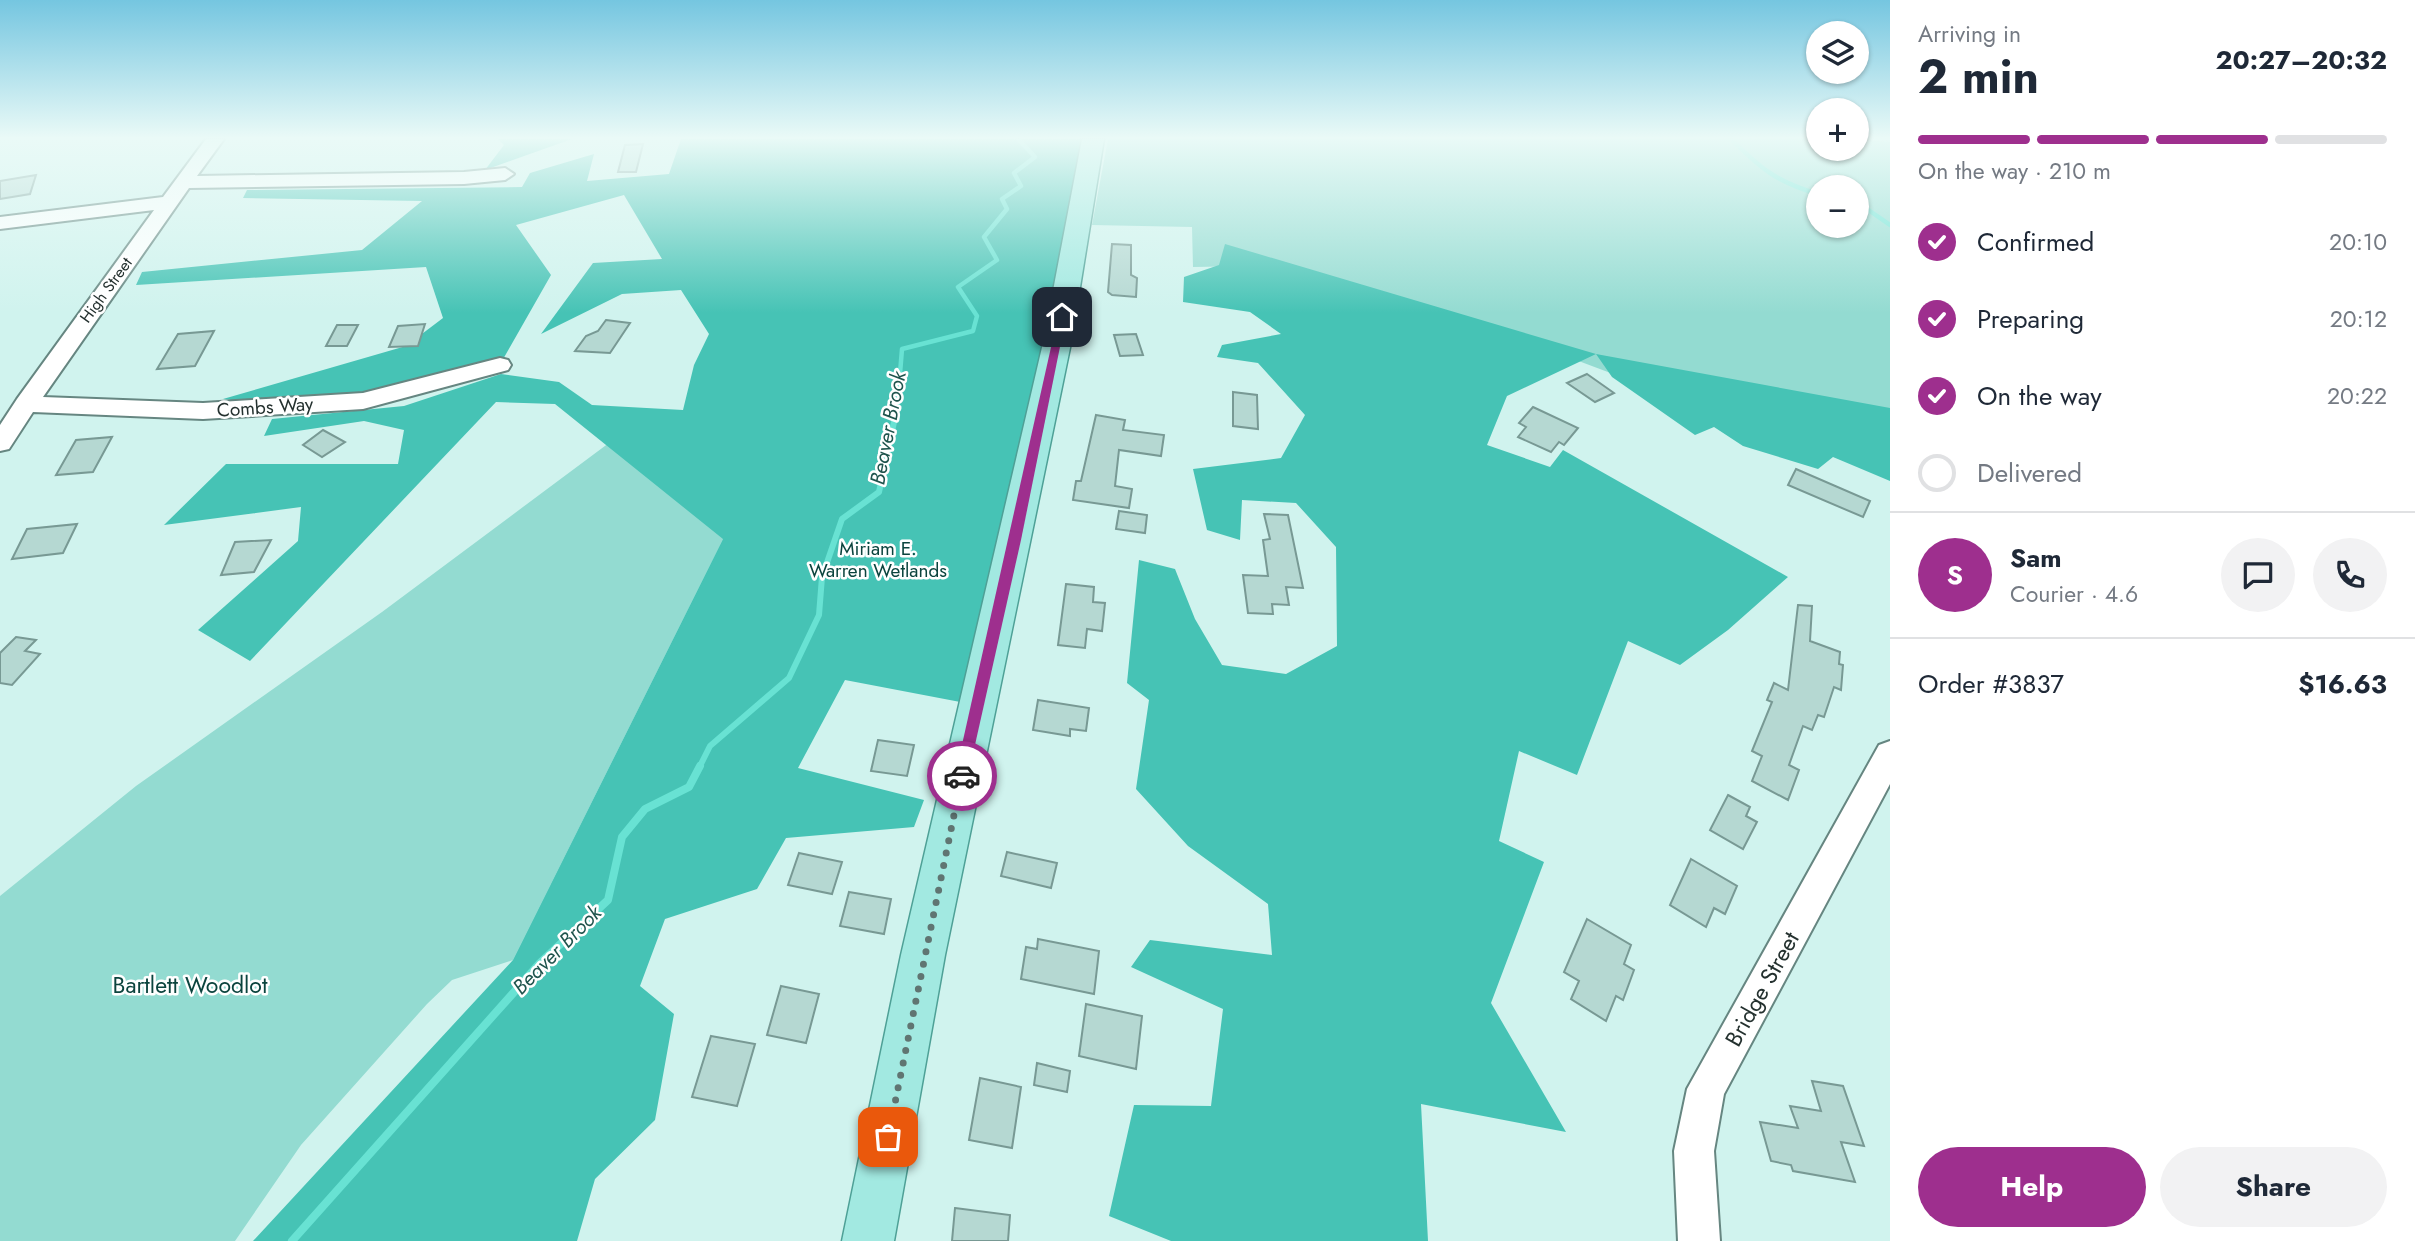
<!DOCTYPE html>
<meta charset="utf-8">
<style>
:root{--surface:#fff;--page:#f2f2f3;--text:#1f2937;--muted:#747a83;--line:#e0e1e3;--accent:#9e2f8e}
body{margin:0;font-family:Jost,sans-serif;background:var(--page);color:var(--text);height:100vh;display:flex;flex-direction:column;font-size:26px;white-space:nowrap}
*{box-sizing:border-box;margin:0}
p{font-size:23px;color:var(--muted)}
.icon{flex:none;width:38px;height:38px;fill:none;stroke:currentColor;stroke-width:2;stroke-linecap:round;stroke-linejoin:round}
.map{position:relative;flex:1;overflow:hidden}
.side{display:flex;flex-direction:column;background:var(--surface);width:525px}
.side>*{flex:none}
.fabs{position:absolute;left:1806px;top:21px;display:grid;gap:14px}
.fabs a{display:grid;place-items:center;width:63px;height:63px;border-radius:50%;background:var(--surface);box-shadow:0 2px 5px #0004;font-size:35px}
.pin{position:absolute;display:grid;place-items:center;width:60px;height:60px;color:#fff;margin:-30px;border-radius:14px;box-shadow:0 4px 10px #0006}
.courier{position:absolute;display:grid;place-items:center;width:70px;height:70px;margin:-35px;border:5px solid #9e2f8e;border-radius:50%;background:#fff;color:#222;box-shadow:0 2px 9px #0007}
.overview em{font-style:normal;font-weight:700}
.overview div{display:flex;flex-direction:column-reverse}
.overview{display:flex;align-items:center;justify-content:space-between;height:119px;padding:0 28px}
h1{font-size:46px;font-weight:700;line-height:52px}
.bar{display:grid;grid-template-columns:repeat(4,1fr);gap:10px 7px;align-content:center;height:84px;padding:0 28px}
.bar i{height:9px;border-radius:5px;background:var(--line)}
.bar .on{background:var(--accent)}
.bar p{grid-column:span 4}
.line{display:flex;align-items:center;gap:18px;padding:0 28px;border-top:2px solid var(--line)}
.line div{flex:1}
.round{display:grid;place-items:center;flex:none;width:74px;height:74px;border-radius:37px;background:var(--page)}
ol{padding:0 28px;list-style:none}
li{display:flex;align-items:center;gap:21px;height:77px}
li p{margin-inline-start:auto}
li .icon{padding:7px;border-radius:50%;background:var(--accent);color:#fff;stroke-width:4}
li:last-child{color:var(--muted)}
li i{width:38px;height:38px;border:4px solid var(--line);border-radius:50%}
.primary-button{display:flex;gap:14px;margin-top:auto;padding:14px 28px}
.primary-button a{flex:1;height:80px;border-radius:42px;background:var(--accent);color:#fff;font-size:28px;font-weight:700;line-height:80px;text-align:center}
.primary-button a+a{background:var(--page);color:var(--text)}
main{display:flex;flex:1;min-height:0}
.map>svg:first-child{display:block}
.green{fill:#93dbd1;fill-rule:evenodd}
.forest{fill:#46c3b5}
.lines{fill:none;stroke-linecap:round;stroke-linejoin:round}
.stream-far2{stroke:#68e2d3;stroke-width:4.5}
.stream-far1{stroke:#68e2d3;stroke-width:6}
.stream{stroke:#68e2d3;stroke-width:8}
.building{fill:#b5d8d2;stroke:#789994;stroke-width:2}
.minor-casing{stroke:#668681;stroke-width:4}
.major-casing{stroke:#4ea096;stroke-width:3}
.minor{fill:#fff;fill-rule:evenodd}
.major{fill:#a2e9e1;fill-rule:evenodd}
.route{fill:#9e2f8e}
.done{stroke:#607572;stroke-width:7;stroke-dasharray:0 12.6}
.labels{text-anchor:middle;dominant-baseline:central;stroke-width:5;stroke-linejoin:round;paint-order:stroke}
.far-street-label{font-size:16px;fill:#24312f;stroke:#fff}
.street-label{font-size:19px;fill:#24312f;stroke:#fff}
.park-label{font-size:19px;fill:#0b443e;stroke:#fff}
.water-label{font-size:21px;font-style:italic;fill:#1f544d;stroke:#fff}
.near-park-label{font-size:23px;fill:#0b443e;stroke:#fff}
.near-street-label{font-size:23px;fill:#24312f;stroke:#fff}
</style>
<main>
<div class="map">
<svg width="1890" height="1241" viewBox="0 0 1890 1241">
<rect width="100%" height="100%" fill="#d0f3ee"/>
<g class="green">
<path d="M1108,139H1818V149H1857V139L1890,142V478L1560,354L1251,266L1193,267L1192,227L1092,225ZM1818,187H1857V226H1818Z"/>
<path d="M621,434L750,485L513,960L452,980L427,1004L301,1145L235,1241H0V896L136,786L382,612Z"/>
</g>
<g class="forest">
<path d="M498,139H572L485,170L504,145Z"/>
<path d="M681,139H1093L1057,343L976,705L845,680L798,768L924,800L914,827L786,838L757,889L665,919L640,986L674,1014L655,1120L595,1179L577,1241H253L513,960L723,539L555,404L496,402L250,661L198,630L298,541L301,507L164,525L226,464H398L404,430L364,421L264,436L272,419L404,406L501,374L559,382L592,405L683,410L694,365L709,334L681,290L622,294L541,334L593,263L662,259L624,195L516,225L551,275L502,361L435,384L274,405L223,399L406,346L443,318L426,267L136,285L142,272L362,250L422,201L243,198L247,190L522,187L530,173L594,154L587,181L669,174Z"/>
<path d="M1225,244L1596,354L1890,408V481L1833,457L1818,469L1743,446L1714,427L1695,435L1612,377L1596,354L1507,396L1487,445L1550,467L1563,450L1788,577L1728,630L1680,665L1628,641L1577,775L1519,751L1499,841L1544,862L1491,1003L1566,1132L1421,1104L1428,1241H1171L1109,1216L1134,1105L1211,1106L1223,1009L1131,967L1150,940L1272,955L1268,904L1188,846L1136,789L1149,700L1127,683L1139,560L1175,569L1195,619L1222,665L1286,674L1337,646L1336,547L1296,503L1242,500L1240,540L1207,530L1193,469L1281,458L1305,415L1258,363L1217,357L1222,345L1281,334L1250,312L1183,302L1184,277L1219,265Z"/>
</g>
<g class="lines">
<g class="stream-far2">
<path d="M1731,139C1761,169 1777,182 1818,194"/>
<path d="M1857,202L1890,225"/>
<path d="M897,410L902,349L973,331L977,316L958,287L997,260L984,237L1007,209L1002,199L1021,186L1014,173L1035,157L1018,139"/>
</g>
<path class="stream-far1" d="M699,768L710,746L789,678L819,615L822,577L842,519L879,492L897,408"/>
<path class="stream" d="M292,1241L540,963L608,900L622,837L645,809L689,787L700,766"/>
</g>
<g class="building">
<path d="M643,144L636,172H618L625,145Z"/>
<path d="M36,175L30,194L0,199V181Z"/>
<path d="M1112,244L1131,245V275L1137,278L1136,297L1112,295L1108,292Z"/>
<path d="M606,320L630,323L610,353L575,351L586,336L598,331Z"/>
<path d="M425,324L418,346L389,347L398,326Z"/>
<path d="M337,325H358L347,346H326Z"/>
<path d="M214,331L195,366L157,369L178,334Z"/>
<path d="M1136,334L1143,355L1120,356L1114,335Z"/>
<path d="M1587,374L1614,393L1595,402L1567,383Z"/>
<path d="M1233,392L1257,395L1258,429L1233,426Z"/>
<path d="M1533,407L1578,428L1564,445L1559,442L1551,452L1518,437L1526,427L1519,423Z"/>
<path d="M1096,415L1125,420L1123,430L1164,435L1161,456L1119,450L1115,486L1132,489L1129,508L1073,500L1076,481H1081Z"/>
<path d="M323,430L345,442L322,457L303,445Z"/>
<path d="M112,437L93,472L56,475L76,440Z"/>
<path d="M1796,469L1870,501L1863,517L1788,485Z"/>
<path d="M1119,511L1147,515L1145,533L1116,529Z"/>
<path d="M1264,514L1288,515L1303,588L1286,587L1289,605L1272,604L1273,614L1248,613L1243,575L1268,576L1263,540L1270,539Z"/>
<path d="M77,524L63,553L12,559L27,529Z"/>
<path d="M271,540L254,572L221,575L235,542Z"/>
<path d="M1066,584L1094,587L1093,602L1105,603L1102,631L1087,629L1085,648L1058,645Z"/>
<path d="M1798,605L1812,606L1810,641L1840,652L1839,664L1843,665L1841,690L1834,687L1824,717L1818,715L1812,730L1803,726L1789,765L1799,770L1788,800L1752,781L1762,756L1752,751L1772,702L1767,700L1774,683L1788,690Z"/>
<path d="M16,637L36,640L25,651L40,654L12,685L0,683V653Z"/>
<path d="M1038,700L1089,708L1086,731L1070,729V736L1033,730Z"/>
<path d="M878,740L914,745L907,776L871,771Z"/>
<path d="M1728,795L1750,807L1746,816L1757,822L1743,849L1710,830Z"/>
<path d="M1007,852L1057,863L1051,888L1001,876Z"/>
<path d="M799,853L842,862L832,894L788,885Z"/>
<path d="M1691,859L1737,886L1725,914L1714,908L1706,927L1670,905Z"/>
<path d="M849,892L891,899L884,934L840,926Z"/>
<path d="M1587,919L1631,945L1624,964L1634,970L1623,1000L1616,996L1606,1021L1571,999L1579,981L1564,972Z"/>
<path d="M1038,939L1099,951L1094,994L1021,979L1026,947L1037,949Z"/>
<path d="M781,986L819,994L806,1043L767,1035Z"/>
<path d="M1086,1004L1142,1016L1136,1069L1079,1056Z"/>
<path d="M711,1036L755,1044L737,1106L692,1097Z"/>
<path d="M1037,1063L1070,1071L1067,1092L1034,1085Z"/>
<path d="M980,1078L1021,1087L1012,1148L969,1140Z"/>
<path d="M1812,1081L1843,1086L1864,1146L1841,1142L1855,1182L1793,1171L1791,1165L1771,1161L1760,1122L1798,1128L1790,1106L1821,1111Z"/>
<path d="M955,1208L1010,1215L1008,1241H952Z"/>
</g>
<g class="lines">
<g class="minor-casing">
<g id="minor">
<path d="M206,139H224L197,176L464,172L505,168L514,174L505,180L464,184L189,188L43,397L203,403L363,393L500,358L508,360L511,365L508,370L363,409L203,419L33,412L9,449L0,451V425L17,399L154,210L0,229V217L163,197Z"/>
<path d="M1890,741V784L1724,1094L1714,1151L1720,1241H1678L1674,1151L1687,1089L1879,745Z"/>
</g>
</g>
<g class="major-casing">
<path id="major" d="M1082,139H1104L1071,343L945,955L894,1241H842L901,955L1043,343Z"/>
</g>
<use href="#minor" class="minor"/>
<use href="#major" class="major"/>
</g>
<linearGradient id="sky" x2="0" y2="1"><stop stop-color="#75c6e0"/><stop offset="0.44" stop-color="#eafaf7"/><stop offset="1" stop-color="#eafaf7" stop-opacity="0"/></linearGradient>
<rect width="1890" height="313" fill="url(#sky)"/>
<path class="route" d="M1058,316L1066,317L1021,540L968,776L962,782L955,776Z"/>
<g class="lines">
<path class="done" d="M888,1137L962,776"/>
</g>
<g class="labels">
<g class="far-street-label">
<text transform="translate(106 290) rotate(-54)">High Street</text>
</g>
<g class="street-label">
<text transform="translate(265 407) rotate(-4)">Combs Way</text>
</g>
<g class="park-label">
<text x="878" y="548">Miriam E.<tspan x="878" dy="22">Warren Wetlands</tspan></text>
</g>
<g class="water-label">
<text transform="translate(888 428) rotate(-79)">Beaver Brook</text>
<text transform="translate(557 950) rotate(-45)">Beaver Brook</text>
</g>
<g class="near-park-label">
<text x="190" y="985">Bartlett Woodlot</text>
</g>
<g class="near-street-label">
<text transform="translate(1762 989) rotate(-61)">Bridge Street</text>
</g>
</g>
</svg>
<div class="fabs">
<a><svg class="icon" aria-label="layers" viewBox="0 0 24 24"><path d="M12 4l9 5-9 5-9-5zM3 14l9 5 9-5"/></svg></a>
<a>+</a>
<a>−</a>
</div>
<div class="pin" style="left:888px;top:1137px;background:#ea580c"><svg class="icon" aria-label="bag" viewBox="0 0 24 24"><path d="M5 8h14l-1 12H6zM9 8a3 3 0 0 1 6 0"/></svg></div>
<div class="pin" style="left:1062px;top:317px;background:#1f2937"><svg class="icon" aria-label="home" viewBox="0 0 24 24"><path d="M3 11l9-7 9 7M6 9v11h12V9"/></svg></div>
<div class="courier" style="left:962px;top:776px"><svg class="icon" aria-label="car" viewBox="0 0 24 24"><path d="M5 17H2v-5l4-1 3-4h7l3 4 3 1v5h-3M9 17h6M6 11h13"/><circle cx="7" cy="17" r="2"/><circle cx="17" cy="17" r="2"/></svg></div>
</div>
<section class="side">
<div class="overview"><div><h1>2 min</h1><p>Arriving in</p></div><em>20:27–20:32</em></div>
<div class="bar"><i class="on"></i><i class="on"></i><i class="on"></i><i></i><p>On the way · 210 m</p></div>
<ol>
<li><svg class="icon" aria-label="check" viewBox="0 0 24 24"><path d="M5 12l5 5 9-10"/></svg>Confirmed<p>20:10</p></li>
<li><svg class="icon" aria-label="check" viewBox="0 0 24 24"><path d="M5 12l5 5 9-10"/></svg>Preparing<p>20:12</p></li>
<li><svg class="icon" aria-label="check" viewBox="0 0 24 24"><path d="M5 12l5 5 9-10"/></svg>On the way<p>20:22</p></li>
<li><i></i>Delivered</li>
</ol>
<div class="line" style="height:126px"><b class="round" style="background:var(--accent);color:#fff">S</b><div><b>Sam</b><p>Courier · 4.6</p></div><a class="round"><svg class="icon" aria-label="chat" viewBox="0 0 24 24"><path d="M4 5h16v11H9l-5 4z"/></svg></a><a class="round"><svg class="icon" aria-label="phone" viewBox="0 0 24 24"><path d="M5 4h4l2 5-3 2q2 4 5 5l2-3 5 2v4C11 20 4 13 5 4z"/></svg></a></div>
<div class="line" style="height:91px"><div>Order #3837</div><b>$16.63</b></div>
<div class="primary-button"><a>Help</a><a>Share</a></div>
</section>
</main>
